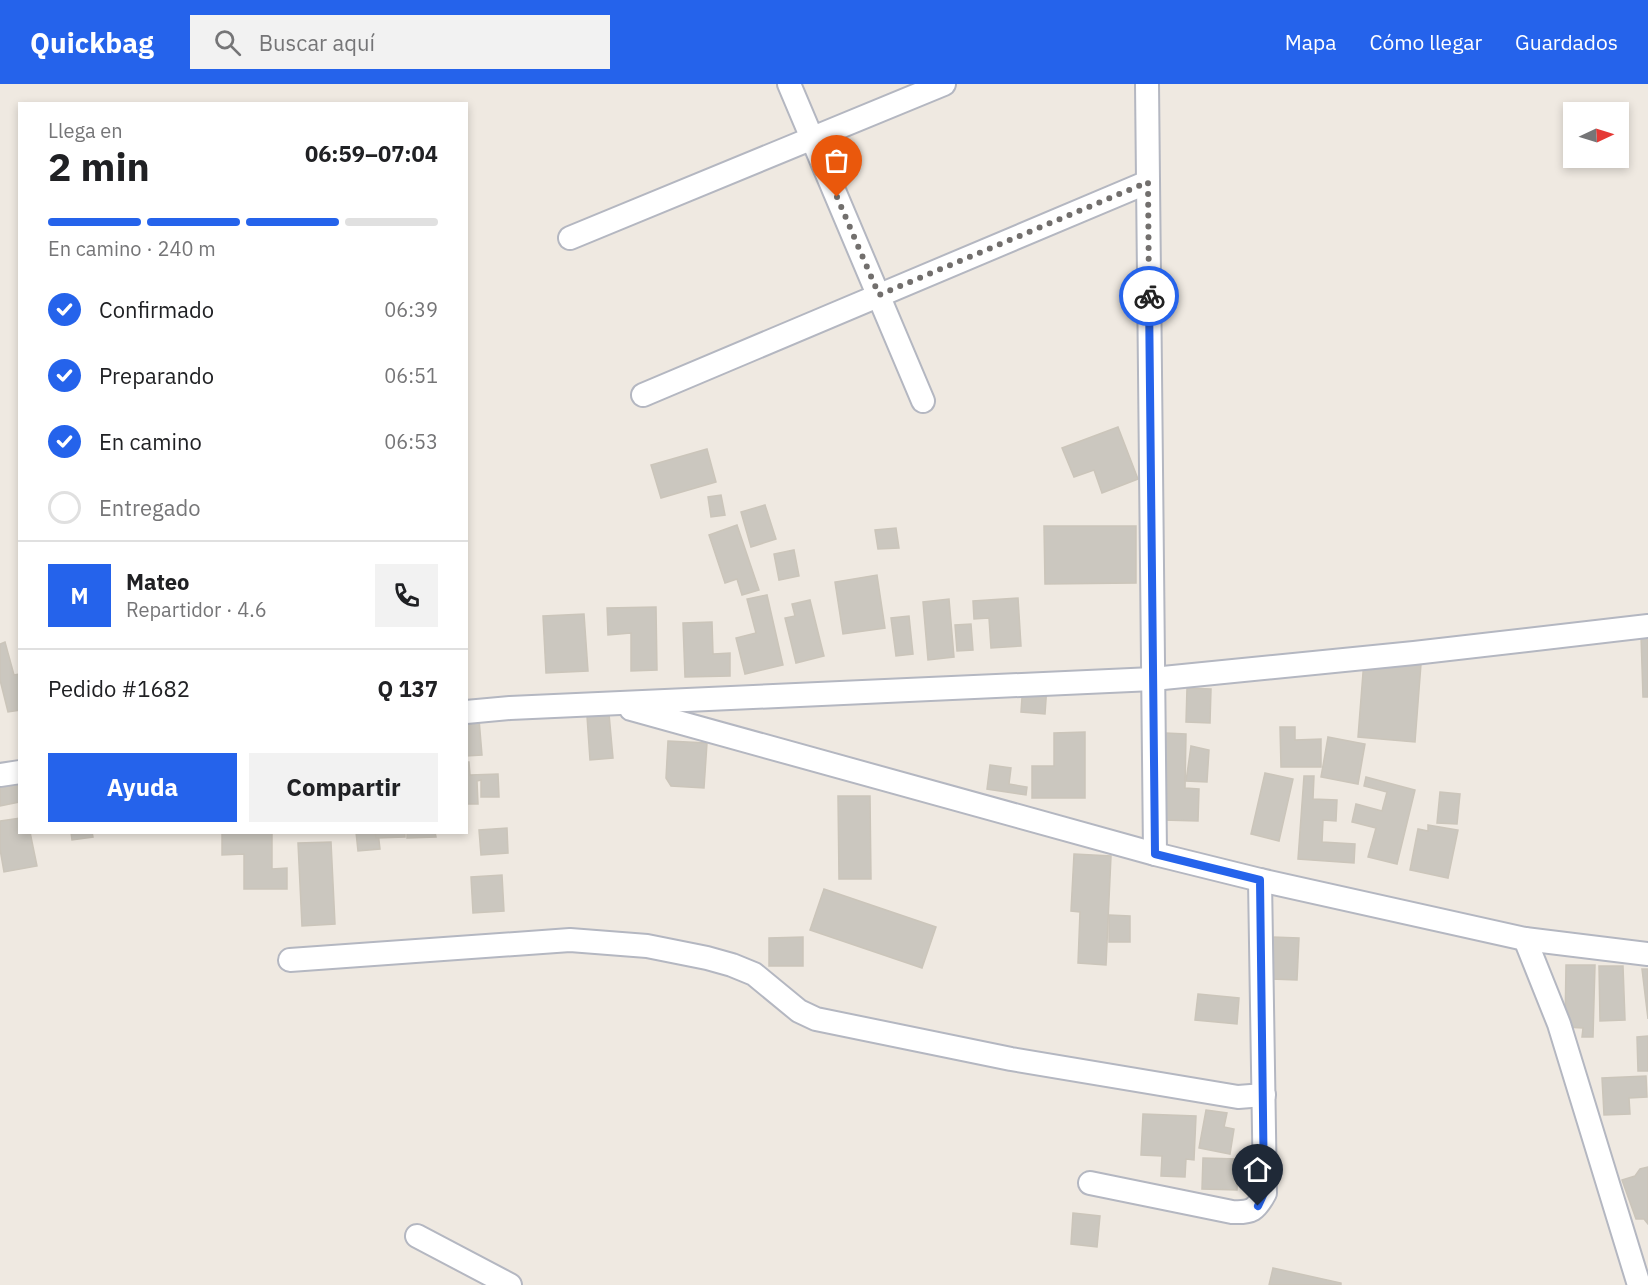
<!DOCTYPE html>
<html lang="es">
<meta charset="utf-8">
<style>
:root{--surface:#fff;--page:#f2f2f2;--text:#202124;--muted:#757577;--line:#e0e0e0;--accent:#2563eb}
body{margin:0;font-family:"IBM Plex Sans",sans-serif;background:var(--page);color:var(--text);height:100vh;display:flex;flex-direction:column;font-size:22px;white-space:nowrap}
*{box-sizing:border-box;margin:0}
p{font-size:20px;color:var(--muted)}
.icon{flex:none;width:33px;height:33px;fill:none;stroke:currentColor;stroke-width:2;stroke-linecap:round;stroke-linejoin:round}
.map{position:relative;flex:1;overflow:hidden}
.drawer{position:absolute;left:18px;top:18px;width:450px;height:732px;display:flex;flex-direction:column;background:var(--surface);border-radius:0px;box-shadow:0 3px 9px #0003}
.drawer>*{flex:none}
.needle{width:39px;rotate:86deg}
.buttons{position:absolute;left:1563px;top:18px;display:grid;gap:12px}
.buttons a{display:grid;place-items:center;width:66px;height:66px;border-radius:0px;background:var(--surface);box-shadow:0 3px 9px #0003;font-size:30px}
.pin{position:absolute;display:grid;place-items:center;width:51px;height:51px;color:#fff;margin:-62px -26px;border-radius:50% 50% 50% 0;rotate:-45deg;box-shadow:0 0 6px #0007}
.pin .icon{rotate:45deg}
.courier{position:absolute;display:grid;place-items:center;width:60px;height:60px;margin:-30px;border:4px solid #2563eb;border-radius:50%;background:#fff;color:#222;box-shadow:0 2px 8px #0007}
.overview em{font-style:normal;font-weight:800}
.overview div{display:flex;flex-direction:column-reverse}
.overview{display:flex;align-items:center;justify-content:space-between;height:102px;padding:0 30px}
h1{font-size:39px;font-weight:800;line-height:45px}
.bar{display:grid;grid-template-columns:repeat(4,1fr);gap:9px 6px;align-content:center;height:72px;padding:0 30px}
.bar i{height:8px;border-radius:4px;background:var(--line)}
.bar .on{background:var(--accent)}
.bar p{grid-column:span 4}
.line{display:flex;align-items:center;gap:15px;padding:0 30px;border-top:2px solid var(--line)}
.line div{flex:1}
.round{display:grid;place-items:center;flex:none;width:63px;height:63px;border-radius:0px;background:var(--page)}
ol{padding:0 30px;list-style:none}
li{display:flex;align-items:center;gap:18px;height:66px}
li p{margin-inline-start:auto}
li .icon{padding:6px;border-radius:50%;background:var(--accent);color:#fff;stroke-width:4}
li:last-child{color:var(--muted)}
li i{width:33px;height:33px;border:3px solid var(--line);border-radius:50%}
.cta{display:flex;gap:12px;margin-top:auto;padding:12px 30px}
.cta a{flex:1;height:69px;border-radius:0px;background:var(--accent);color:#fff;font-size:24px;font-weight:800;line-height:69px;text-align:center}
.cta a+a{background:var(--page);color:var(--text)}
header{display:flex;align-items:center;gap:36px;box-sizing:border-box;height:84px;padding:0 30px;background:var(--accent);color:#fff}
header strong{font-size:28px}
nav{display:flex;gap:33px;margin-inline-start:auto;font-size:21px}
.search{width:420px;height:54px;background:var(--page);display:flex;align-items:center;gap:15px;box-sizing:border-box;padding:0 21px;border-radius:0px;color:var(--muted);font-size:22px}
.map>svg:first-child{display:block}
.building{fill:#cbc7bf;stroke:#cbc5ba;stroke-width:1.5}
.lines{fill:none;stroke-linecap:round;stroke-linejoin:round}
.street-casing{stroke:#b4b7c1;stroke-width:26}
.street{stroke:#fff;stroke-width:22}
.done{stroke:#726f6d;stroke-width:6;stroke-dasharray:0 10.8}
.route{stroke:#2563eb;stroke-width:8}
</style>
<header>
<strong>Quickbag</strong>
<div class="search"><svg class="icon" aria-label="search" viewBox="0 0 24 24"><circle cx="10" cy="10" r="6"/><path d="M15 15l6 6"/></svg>Buscar aquí</div>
<nav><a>Mapa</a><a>Cómo llegar</a><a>Guardados</a></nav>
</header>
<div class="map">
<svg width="1648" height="1201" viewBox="0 0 1648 1201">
<rect width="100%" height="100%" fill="#efe9e1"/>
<g class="building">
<path d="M1118,343L1138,395L1102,409L1094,386L1074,393L1062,364Z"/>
<path d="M707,365L716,398L661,414L651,381Z"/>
<path d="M721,411L725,431L711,433L708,413Z"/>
<path d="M765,421L776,455L751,463L741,428Z"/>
<path d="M737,441L759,506L742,511L737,495L725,499L709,451Z"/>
<path d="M1044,442H1136V499L1045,500Z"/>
<path d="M896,444L899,464L878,465L875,446Z"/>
<path d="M794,466L799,492L779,496L774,470Z"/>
<path d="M877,491L885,544L843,550L835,498Z"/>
<path d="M767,511L783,581L745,590L736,554L756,549L747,515Z"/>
<path d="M1018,514L1021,562L991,564L989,534L974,535L973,517Z"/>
<path d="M949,515L954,573L928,576L923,518Z"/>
<path d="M810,516L824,572L796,579L785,534L795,532L792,520Z"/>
<path d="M656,523L657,586L631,587V549L608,551L607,524Z"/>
<path d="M584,530L588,587L546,589L543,532Z"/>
<path d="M909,532L913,570L896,572L891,534Z"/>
<path d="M712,538L713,570L730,569V592L685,593L683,539Z"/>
<path d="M971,540L973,566L957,567L955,541Z"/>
<path d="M1641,552H1648V613H1643Z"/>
<path d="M5,558L14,591L20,590V626L8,628L0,596V560Z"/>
<path d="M1364,576L1421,580L1415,658L1358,653Z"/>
<path d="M1023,599L1047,601L1045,630L1021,628Z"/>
<path d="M1187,604L1211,605L1210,639L1186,638Z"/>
<path d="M609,630L613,674L590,676L587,632Z"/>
<path d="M479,635L482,671L466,672V637Z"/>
<path d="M1280,643H1295V656L1321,655V683H1281Z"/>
<path d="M1085,648V714H1032V682H1054V649Z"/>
<path d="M1165,649L1186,650L1185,704L1199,705L1198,737L1163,736Z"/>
<path d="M1328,653L1365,660L1358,700L1321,693Z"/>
<path d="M668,657L707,659L704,704L671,702L666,694Z"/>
<path d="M1191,662L1209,666L1207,698L1186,697Z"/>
<path d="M466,678H469L470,691L498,690L499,713H481V696L477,697L478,720H466Z"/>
<path d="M990,681L1011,684L1009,700L1027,703L1026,711L987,705Z"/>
<path d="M1265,689L1293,695L1279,757L1251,750Z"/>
<path d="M1304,692H1314L1313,715L1337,716L1336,737L1323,736L1322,758L1355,760L1354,779L1298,775Z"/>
<path d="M0,693H20V718L0,722Z"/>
<path d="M1366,693L1415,706L1397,780L1368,773L1376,744L1352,738L1356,720L1382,727L1387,708L1364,702Z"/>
<path d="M1440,708L1460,710L1457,740L1437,739Z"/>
<path d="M838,712H870L871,795H839Z"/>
<path d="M20,734V748H30L37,782L4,788L0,765V737Z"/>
<path d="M1428,741L1458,746L1448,794L1410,786L1418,745L1428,747Z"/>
<path d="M507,744L508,769L481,771L479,746Z"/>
<path d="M71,748H92L93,753L72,756Z"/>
<path d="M222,748H272V785L287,784V805H244V770L222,771Z"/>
<path d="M356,748H378L380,765L358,767Z"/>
<path d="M375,748H405V753L376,754Z"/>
<path d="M407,748H435L436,753L407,754Z"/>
<path d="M331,758L335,840L302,842L298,759Z"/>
<path d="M1074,770L1111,772L1106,881L1078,879L1080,828L1071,827Z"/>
<path d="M502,791L504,827L473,829L471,793Z"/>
<path d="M824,805L936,843L922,884L810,846Z"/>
<path d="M1109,831L1130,832V858H1109Z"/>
<path d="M803,853V882H769V854Z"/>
<path d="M1272,853L1299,854L1297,896L1271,895Z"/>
<path d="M1566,881H1595L1593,953H1582L1583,944L1565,943Z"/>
<path d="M1599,882H1623L1625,936L1600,937Z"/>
<path d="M1642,885H1648V935Z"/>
<path d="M1198,910L1239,914L1237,940L1195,936Z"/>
<path d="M1648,952V987H1638L1637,953Z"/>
<path d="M1646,992L1647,1013L1629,1014L1630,1030L1604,1031L1602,994Z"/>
<path d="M1206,1026L1227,1029L1224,1043L1234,1045L1230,1070L1199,1064Z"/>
<path d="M1143,1030L1196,1032L1194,1076L1186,1075L1185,1093L1161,1092L1162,1072L1141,1071Z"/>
<path d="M1203,1074L1238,1075L1237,1106L1202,1105Z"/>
<path d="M1648,1083V1140L1644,1135H1636L1622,1096L1635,1092L1640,1085Z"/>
<path d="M1073,1129L1100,1132L1097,1163L1071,1160Z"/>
<path d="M1273,1184L1341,1199V1201H1269Z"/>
</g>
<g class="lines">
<g class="street-casing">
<g id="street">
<path d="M789,0L923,317"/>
<path d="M1147,0L1155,770"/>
<path d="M570,154L944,0"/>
<path d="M643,311L1148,98"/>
<path d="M631,625L1155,770L1260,796L1525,855L1648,870"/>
<path d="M466,628L510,624L1153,595L1414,569L1648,542"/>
<path d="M0,691L20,688"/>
<path d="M1525,855L1559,940L1639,1201"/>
<path d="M290,876L570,856L647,862L707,874L732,881L754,890L799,927L816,935L1011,975L1238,1013L1264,1011"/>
<path d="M1090,1099L1232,1128C1252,1129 1256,1126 1265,1109L1260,796"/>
<path d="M417,1152L510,1201"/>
</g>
</g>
<use href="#street" class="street"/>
</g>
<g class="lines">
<path class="done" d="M837,113L879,211L1148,98L1149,212"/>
<path class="route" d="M1149,212L1155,770L1260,796L1264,1109L1258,1122"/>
</g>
</svg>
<div class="buttons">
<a><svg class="needle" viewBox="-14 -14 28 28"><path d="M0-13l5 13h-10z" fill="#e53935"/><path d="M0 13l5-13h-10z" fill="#757577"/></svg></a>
</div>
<div class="pin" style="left:837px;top:113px;background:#ea580c"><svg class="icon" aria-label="bag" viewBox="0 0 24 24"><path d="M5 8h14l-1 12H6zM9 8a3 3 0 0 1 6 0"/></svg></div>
<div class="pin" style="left:1258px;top:1122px;background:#1f2937"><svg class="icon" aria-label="home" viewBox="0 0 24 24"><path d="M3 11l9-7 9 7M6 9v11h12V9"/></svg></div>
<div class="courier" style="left:1149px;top:212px"><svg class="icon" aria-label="bike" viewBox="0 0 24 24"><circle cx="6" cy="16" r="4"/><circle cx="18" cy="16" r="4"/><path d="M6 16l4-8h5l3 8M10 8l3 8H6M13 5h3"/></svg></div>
<section class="drawer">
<div class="overview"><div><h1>2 min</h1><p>Llega en</p></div><em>06:59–07:04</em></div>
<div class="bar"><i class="on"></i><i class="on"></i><i class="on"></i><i></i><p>En camino · 240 m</p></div>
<ol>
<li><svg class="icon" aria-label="check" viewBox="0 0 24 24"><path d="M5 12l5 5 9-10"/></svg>Confirmado<p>06:39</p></li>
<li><svg class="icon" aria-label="check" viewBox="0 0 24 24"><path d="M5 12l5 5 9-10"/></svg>Preparando<p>06:51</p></li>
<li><svg class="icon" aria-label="check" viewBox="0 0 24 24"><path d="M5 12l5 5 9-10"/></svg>En camino<p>06:53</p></li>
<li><i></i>Entregado</li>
</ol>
<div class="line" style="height:108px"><b class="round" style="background:var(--accent);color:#fff">M</b><div><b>Mateo</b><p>Repartidor · 4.6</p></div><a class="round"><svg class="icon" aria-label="phone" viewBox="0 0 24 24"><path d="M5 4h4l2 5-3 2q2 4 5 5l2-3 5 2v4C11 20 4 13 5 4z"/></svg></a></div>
<div class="line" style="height:78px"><div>Pedido #1682</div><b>Q 137</b></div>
<div class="cta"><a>Ayuda</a><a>Compartir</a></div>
</section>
</div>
